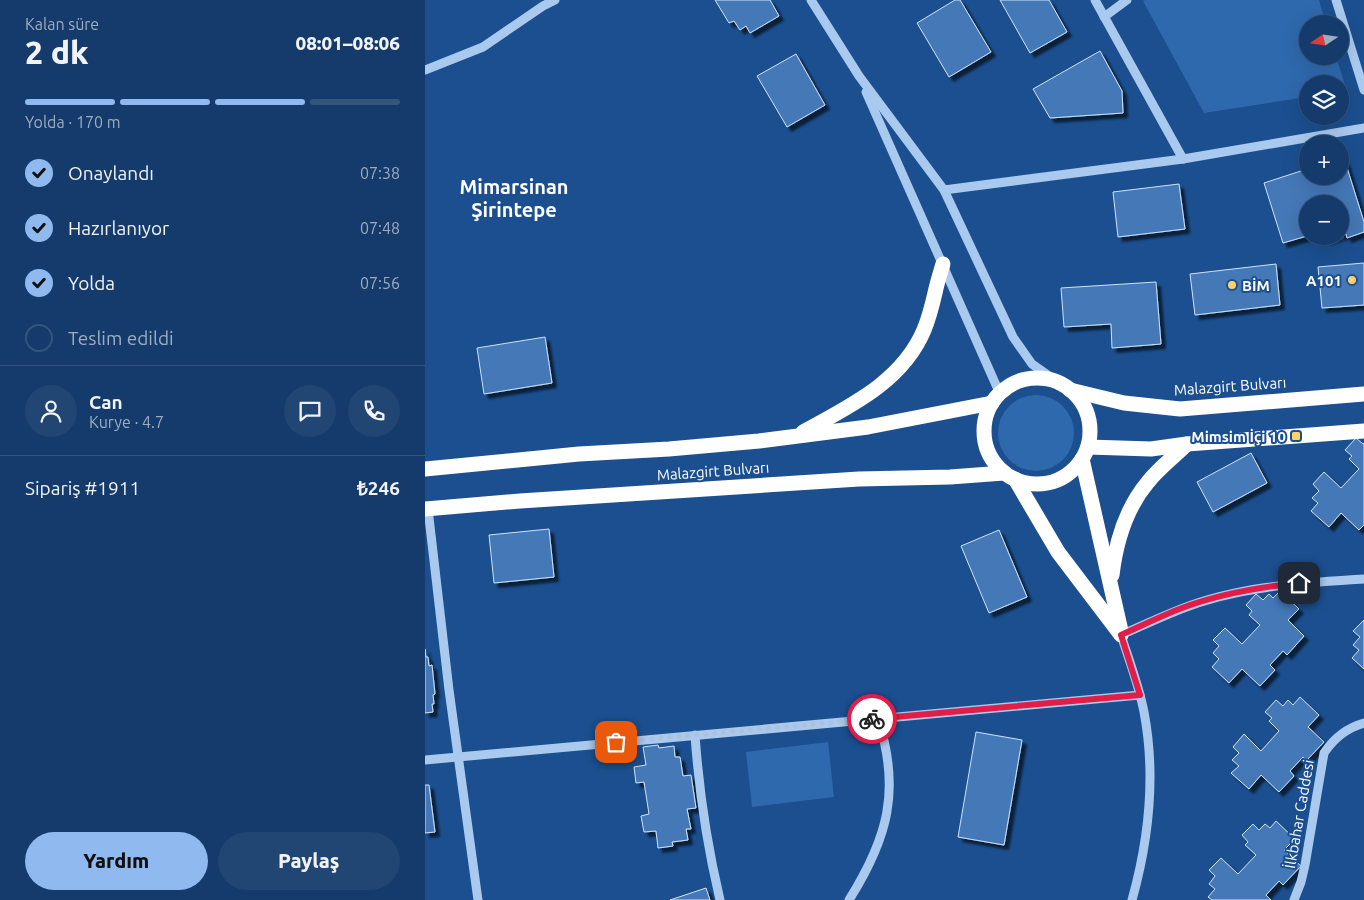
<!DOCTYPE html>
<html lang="tr">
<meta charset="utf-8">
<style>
:root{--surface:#143b6b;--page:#214673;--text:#f1f3f6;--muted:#9dadc1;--line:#33557e;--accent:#90b9f0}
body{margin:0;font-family:Ubuntu,sans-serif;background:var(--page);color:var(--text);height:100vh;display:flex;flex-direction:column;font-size:19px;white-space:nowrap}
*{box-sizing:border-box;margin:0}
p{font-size:16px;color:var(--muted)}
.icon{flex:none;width:28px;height:28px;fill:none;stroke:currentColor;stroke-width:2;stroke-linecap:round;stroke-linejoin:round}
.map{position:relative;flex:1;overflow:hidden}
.details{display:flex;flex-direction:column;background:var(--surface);width:425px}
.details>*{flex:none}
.needle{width:32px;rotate:257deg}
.controls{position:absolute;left:874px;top:15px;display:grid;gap:10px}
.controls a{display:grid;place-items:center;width:50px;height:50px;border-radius:50%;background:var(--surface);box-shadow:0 5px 20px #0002,0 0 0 1px var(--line);font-size:25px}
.pin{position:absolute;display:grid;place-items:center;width:42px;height:42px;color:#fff;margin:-21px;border-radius:10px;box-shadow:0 2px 8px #0006}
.courier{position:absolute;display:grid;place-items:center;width:50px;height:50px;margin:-25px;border:4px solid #e11d48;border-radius:50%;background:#fff;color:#222;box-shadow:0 1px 6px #0007}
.overview em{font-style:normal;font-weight:800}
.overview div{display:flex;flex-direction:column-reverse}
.overview{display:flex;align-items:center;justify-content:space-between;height:85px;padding:0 25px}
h1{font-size:32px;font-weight:800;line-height:38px}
.bar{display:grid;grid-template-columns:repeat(4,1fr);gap:8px 5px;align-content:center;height:60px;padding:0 25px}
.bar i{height:6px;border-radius:4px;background:var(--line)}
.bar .active{background:var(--accent)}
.bar p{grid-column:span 4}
.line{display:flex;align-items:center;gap:12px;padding:0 25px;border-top:1px solid var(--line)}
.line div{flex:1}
.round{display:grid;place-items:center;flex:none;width:52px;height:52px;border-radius:26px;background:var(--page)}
ol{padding:0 25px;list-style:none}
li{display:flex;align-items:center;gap:15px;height:55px}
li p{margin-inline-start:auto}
li .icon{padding:5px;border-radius:50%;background:var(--accent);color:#111;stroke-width:4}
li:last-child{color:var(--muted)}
li i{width:28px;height:28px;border:2px solid var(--line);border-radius:50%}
.button{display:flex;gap:10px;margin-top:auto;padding:10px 25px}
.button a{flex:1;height:58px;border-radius:30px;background:var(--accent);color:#111;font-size:20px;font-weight:800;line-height:58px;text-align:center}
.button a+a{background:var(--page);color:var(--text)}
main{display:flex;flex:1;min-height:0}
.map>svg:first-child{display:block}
.green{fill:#2e69ad}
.building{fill:#4478b7;stroke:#cfe3fa;filter:url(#shadow)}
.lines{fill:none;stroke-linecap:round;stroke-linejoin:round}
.minor{stroke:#a9c9ee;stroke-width:9}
.highway{stroke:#fff;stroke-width:15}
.done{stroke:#afc1d8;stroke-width:5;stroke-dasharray:0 9}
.route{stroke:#e11d48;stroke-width:6}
.poi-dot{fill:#ffd166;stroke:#1b4f8f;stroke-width:2}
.labels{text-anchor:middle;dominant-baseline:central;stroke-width:4;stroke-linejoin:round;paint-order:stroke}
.poi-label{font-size:15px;font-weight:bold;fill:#fff;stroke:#1b4f8f;text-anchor:end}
.street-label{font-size:15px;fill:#fff;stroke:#1b4f8f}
.district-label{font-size:20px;font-weight:bold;fill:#fff;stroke:#1b4f8f}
</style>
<main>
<section class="details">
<div class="overview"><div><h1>2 dk</h1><p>Kalan süre</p></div><em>08:01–08:06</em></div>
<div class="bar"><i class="active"></i><i class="active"></i><i class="active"></i><i></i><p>Yolda · 170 m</p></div>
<ol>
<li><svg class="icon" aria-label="check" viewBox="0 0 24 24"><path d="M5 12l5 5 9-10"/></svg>Onaylandı<p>07:38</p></li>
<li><svg class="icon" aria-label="check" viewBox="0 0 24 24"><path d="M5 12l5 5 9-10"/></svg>Hazırlanıyor<p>07:48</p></li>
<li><svg class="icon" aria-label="check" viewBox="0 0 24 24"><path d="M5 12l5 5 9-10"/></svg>Yolda<p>07:56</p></li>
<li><i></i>Teslim edildi</li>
</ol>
<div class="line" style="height:90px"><a class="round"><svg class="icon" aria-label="person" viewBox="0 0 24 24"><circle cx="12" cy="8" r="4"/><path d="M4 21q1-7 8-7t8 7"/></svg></a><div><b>Can</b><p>Kurye · 4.7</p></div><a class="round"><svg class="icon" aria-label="chat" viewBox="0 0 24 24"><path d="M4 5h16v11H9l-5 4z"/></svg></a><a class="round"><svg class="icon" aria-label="phone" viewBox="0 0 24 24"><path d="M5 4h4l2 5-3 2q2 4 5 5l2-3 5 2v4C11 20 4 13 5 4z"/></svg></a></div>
<div class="line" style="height:65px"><div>Sipariş #1911</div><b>₺246</b></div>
<div class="button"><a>Yardım</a><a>Paylaş</a></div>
</section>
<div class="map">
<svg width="939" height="900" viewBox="0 0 939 900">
<defs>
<filter id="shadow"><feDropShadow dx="4.5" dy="4.5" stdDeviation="1" flood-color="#0009"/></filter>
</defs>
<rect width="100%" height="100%" fill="#1b4f8f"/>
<g class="green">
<path d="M720,0H894L901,24H882V56H911L922,92L915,93V84H882V97L779,113L718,1Z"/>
<circle cx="611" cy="433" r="38"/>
<path d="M403,742L409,797L327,807L321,752Z"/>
</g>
<g class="building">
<path d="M290,0H345L354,16L325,33L321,26L315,30L309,21L304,23Z"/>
<path d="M530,0H535L566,52L524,77L492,23Z"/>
<path d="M575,0H624L642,32L605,53Z"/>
<path d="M675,51L697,91L698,113L625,118L608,89Z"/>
<path d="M371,54L400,105L362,127L332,76Z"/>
<path d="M919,158L939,222V232L922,238L921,234L915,236V204H882V236L858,243L839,183L882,169V176H915V159Z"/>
<path d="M754,184L760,229L693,237L688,192Z"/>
<path d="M900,236H915L901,240Z"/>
<path d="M939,263V305L897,308L893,267Z"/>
<path d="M851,264L855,305L770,315L765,274Z"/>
<path d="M731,282L736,344L687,348L686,324L639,327L636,288Z"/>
<path d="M120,337L127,383L59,394L52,348Z"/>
<path d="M931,438L938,444L939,443V525L934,530L916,513L904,527L886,511L893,503L887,498L894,491L888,484L899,472L916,488L934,469L924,459L927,456L920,450Z"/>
<path d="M826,453L842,483L788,512L772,482Z"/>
<path d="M124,529L129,577L69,583L64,535Z"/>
<path d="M574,530L602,597L564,613L536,546Z"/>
<path d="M855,591L874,609L863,620L879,636L862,655L858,651L845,665L850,670L835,686L817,669L804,683L787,667L794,659L788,653L794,646L788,640L800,628L817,644L835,625L824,615L827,611L821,605L831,594L838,600L844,594L848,598Z"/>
<path d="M939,620V669L927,658L934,650L928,645L935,637L928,631Z"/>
<path d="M0,649L1,657H3L4,666L7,665L10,694L8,695L9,704H7L8,712L0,713Z"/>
<path d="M875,697L894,715L883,727L899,742L881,761L878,757L865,771L869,776L854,792L836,775L824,789L806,773L814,766L807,760L814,753L808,747L819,734L836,751L854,731L844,721L847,718L840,712L851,700L858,706L863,700L868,705Z"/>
<path d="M551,732L597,740L579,845L533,837Z"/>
<path d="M233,745L234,748L249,746L250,757H255L258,776L266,775L271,808L262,809L266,829H261L263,840L247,842L248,846L233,848L231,831L219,832L216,816L224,814L219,782L211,783L209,767L221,765L218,747Z"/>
<path d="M0,785H4L10,832L0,833Z"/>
<path d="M851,821L870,839L859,850L876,866L858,885L854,881L841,895L846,900H787L783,897L790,889L784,884L790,876L784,870L796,858L813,874L831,855L820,845L823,842L817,835L828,824L834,830L840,824L845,828Z"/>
<path d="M281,888L285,900H245Z"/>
</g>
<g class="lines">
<g class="minor">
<path d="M386,0L434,76L519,190L588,337L607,364L634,383"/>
<path d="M670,0L758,159"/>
<path d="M911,0L939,90"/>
<path d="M679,17L702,0"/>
<path d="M0,70L58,47L118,6L130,0"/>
<path d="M441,92L575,394"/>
<path d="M519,190L758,159L939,128"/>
<path d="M3,509L24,690L53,900"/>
<path d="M270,735C274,792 282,845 295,900"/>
<path d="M0,760L715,695"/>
<path d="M424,900C463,838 476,790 453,719"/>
<path d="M707,900C724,839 731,775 719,712C714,686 704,660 696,635C716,626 736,617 756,609C814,586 877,583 939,579"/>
<path d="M869,900L876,882L880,865L899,753C909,738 921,728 939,723"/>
</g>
<g class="highway">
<circle cx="612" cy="431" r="53"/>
<path d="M645,390L699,403L755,409L939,394"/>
<path d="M378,432C425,406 477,382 499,330C504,318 507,306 510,293C512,283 515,274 518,264"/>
<path d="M663,447L726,449L762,444L939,431"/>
<path d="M657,459L696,631"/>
<path d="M0,469L154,454L244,449L334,441L443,427L567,403"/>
<path d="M590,479L633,552L696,635"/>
<path d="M0,509L95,501L434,479L525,477L579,473"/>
<path d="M687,575C691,542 701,508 723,482C734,468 749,457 762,444"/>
</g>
</g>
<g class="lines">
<path class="done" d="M191,742L447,719"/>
<path class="route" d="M447,719L715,695L696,635C716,626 736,616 757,608C794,594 835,587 874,583"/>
</g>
<g class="poi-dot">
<circle cx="927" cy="280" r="5"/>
<circle cx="807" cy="285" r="5"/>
<rect x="866" y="431" width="10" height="10" rx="2.5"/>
</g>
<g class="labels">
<g class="poi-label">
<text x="917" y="280">A101</text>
<text x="817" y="285" text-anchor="start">BİM</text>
<text x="861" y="436">Mimsim İçi 10</text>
</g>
<g class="street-label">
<text transform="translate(805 386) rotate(-4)">Malazgirt Bulvarı</text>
<text transform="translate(288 471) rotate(-4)">Malazgirt Bulvarı</text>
<text transform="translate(874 814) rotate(-80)">İlkbahar Caddesi</text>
</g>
<g class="district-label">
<text x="89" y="186">Mimarsinan<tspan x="89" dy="23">Şirintepe</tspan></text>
</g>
</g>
</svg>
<div class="controls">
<a><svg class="needle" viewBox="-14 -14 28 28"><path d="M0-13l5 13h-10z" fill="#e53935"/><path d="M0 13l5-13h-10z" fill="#9dadc1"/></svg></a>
<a><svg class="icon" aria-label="layers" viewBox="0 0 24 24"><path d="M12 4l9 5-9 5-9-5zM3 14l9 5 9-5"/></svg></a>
<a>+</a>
<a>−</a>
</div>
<div class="pin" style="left:191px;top:742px;background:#ea580c"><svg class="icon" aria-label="bag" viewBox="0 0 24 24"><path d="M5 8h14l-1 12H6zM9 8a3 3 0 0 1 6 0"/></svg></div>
<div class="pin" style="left:874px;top:583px;background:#1f2937"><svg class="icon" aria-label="home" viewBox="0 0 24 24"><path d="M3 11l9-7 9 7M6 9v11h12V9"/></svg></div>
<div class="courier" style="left:447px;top:719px"><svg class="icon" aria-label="bike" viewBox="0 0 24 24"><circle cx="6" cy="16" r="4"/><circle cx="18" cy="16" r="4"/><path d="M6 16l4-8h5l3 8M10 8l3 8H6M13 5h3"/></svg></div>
</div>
</main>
